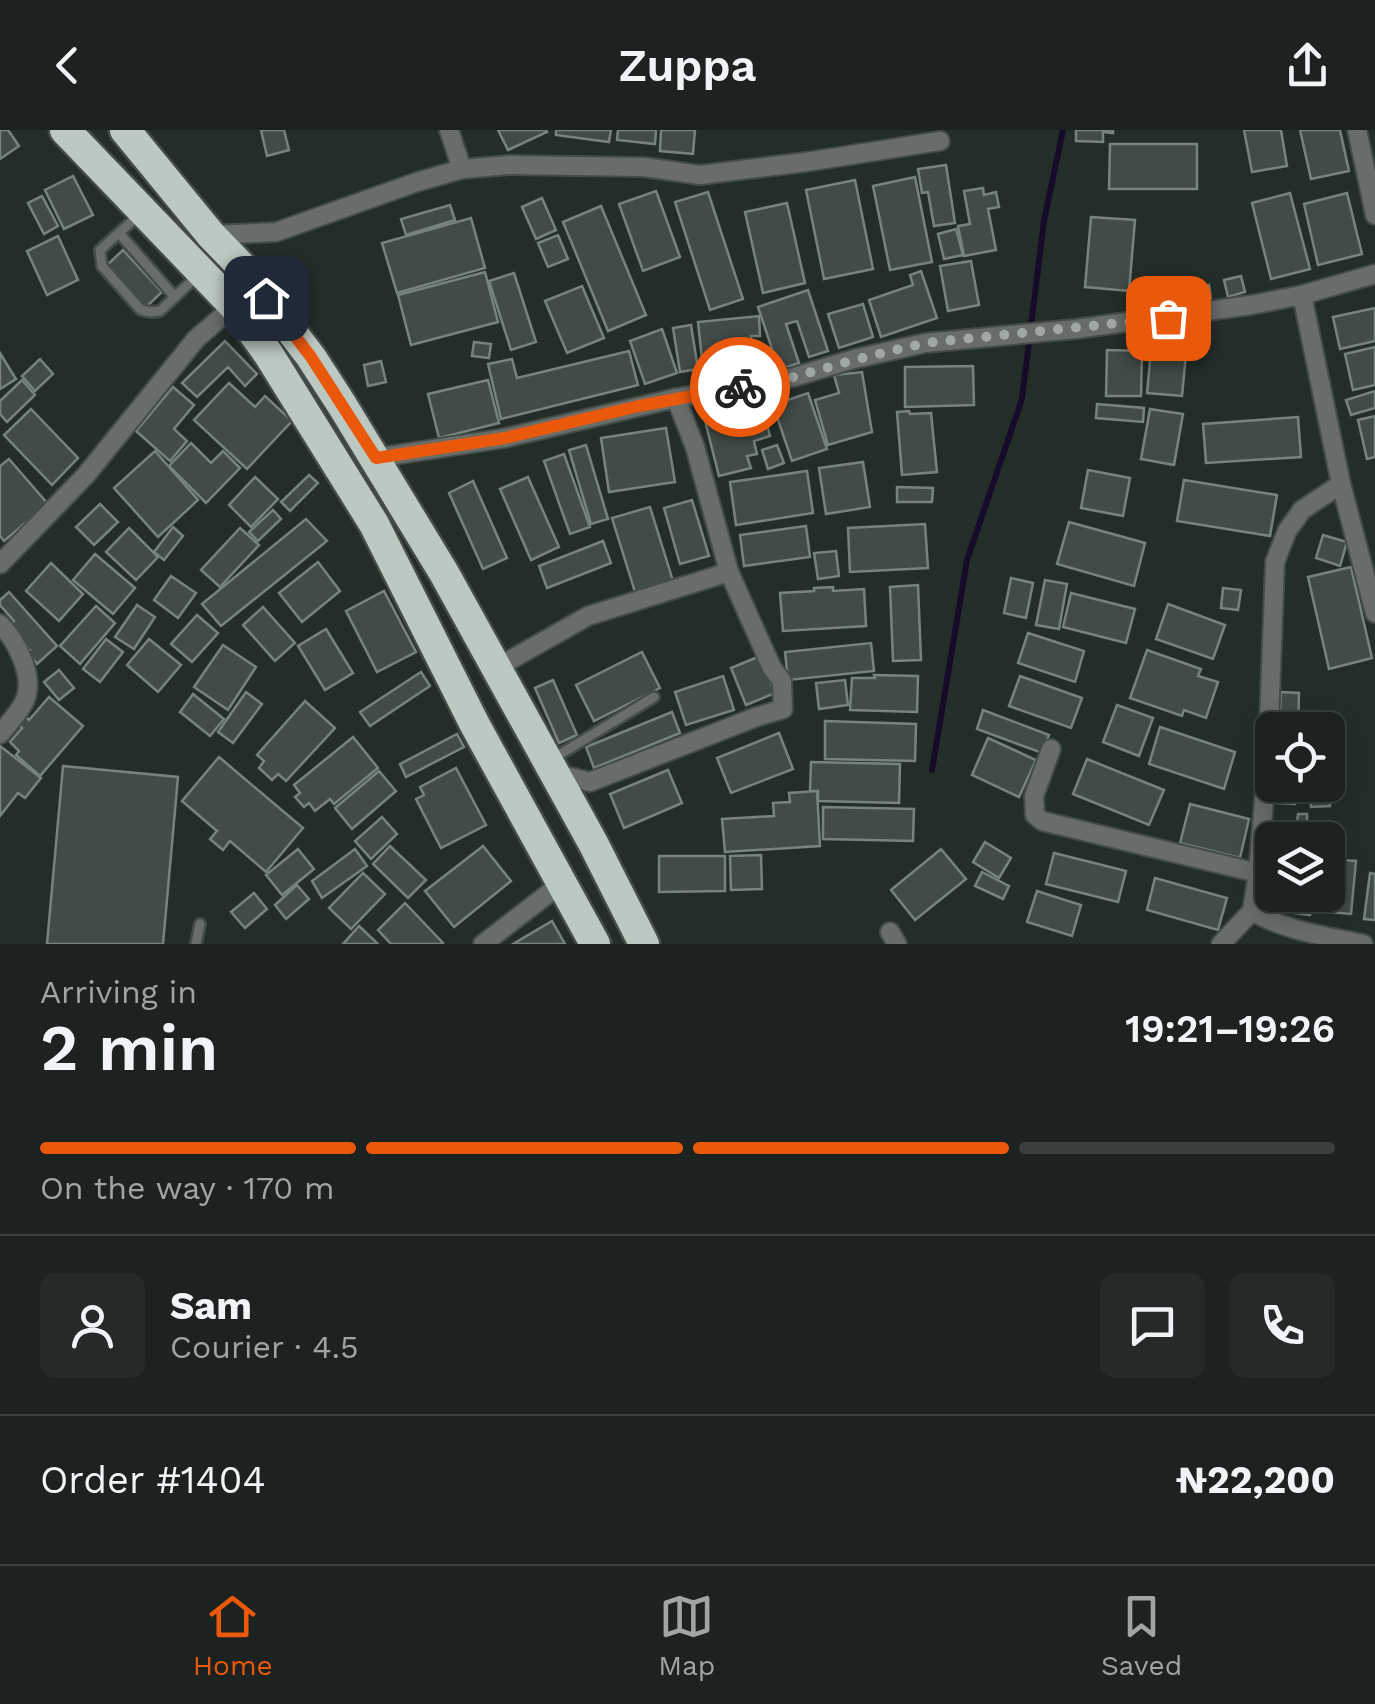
<!DOCTYPE html>
<meta charset="utf-8">
<style>
:root{--surface:#1b221f;--page:#242a28;--text:#f1f3f6;--muted:#a0a4a4;--line:#393f3d;--accent:#ea580c}
body{margin:0;font-family:"Work Sans",sans-serif;background:var(--page);color:var(--text);height:100vh;display:flex;flex-direction:column;font-size:38px;white-space:nowrap}
*{box-sizing:border-box;margin:0}
p{font-size:32px;color:var(--muted)}
.icon{flex:none;width:55px;height:55px;fill:none;stroke:currentColor;stroke-width:2;stroke-linecap:round;stroke-linejoin:round}
.map{position:relative;height:814px;overflow:hidden}
.panel{display:flex;flex-direction:column;background:var(--surface);flex:1}
.panel>*{flex:none}
.tools{position:absolute;left:1255px;top:582px;display:grid;gap:20px}
.tools a{display:grid;place-items:center;width:90px;height:90px;border-radius:15px;background:var(--surface);box-shadow:0 5px 25px #0003,0 0 0 2px var(--line);font-size:50px}
.pin{position:absolute;display:grid;place-items:center;width:85px;height:85px;color:#fff;margin:-42px;border-radius:20px;box-shadow:0 5px 15px #0006}
.courier{position:absolute;display:grid;place-items:center;width:100px;height:100px;margin:-50px;border:8px solid #ea580c;border-radius:50%;background:#fff;color:#222;box-shadow:0 2px 12px #0007}
.headline em{font-style:normal;font-weight:600}
.headline div{display:flex;flex-direction:column-reverse}
.headline{display:flex;align-items:center;justify-content:space-between;height:170px;padding:0 40px}
h1{font-size:65px;font-weight:600;line-height:75px}
.bar{display:grid;grid-template-columns:repeat(4,1fr);gap:15px 10px;align-content:center;height:120px;padding:0 40px}
.bar i{height:12px;border-radius:8px;background:var(--line)}
.bar .selected{background:var(--accent)}
.bar p{grid-column:span 4}
.line{display:flex;align-items:center;gap:25px;padding:0 40px;border-top:2px solid var(--line)}
.line div{flex:1}
.round{display:grid;place-items:center;flex:none;width:105px;height:105px;border-radius:15px;background:var(--page)}
header{display:flex;justify-content:space-between;align-items:center;height:130px;padding:0 40px;background:var(--surface);font-size:45px;font-weight:600}
.tab-bar{display:flex;justify-content:space-around;align-items:center;height:140px;border-top:2px solid var(--line);background:var(--surface);font-size:28px;color:var(--muted)}
.tab-bar a{display:grid;justify-items:center;gap:5px}
.tab-bar .selected{color:var(--accent)}
.map>svg:first-child{display:block}
.lines{fill:none;stroke-linecap:round;stroke-linejoin:round}
.stream{stroke:#160c29;stroke-width:6}
.building{fill:#424c47;stroke:#77837d;stroke-width:2.5}
.lane-casing{stroke:#434c47;stroke-width:14}
.street-casing{stroke:#434c47;stroke-width:22}
.highway-casing{stroke:#434c47;stroke-width:35}
.lane{stroke:#686d6a;stroke-width:9}
.street{stroke:#686d6a;stroke-width:18}
.highway{stroke:#bcc9c2;stroke-width:30}
.done{stroke:#a0a8a3;stroke-width:10;stroke-dasharray:0 18}
.route{stroke:#ea580c;stroke-width:12}
</style>
<header><svg class="icon" aria-label="back" viewBox="0 0 24 24"><path d="M15 5l-7 7 7 7"/></svg>Zuppa<svg class="icon" aria-label="share" viewBox="0 0 24 24"><path d="M12 15V3M7 8l5-5 5 5M5 13v7h14v-7"/></svg></header>
<div class="map">
<svg width="1375" height="814" viewBox="0 0 1375 814">
<rect width="100%" height="100%" fill="#242e29"/>
<g class="lines">
<path class="stream" d="M932,640L967,430L1022,269L1044,91L1063,0"/>
</g>
<g class="building">
<path d="M0,0H8L19,16L0,29Z"/>
<path d="M261,0H284L289,20L267,26Z"/>
<path d="M498,0H546L547,2L508,20Z"/>
<path d="M556,0H611L609,12L556,5Z"/>
<path d="M618,0H656L655,14L617,10Z"/>
<path d="M661,0H695L693,24L660,21Z"/>
<path d="M1076,0H1113V3L1103,2V12L1076,11Z"/>
<path d="M1244,0H1281L1287,36L1252,42Z"/>
<path d="M1300,0H1340L1349,41L1311,49Z"/>
<path d="M1110,14H1197V59H1109Z"/>
<path d="M946,35L955,93L934,96L928,62L922,63L918,39Z"/>
<path d="M73,46L93,85L64,99L45,60Z"/>
<path d="M915,47L932,132L890,140L873,56Z"/>
<path d="M855,50L873,139L824,149L806,60Z"/>
<path d="M983,58L984,65L996,62L999,77L988,79L996,120L964,126L958,96L970,94L964,61Z"/>
<path d="M656,61L680,127L643,141L619,74Z"/>
<path d="M708,62L743,169L710,180L675,72Z"/>
<path d="M1290,63L1310,139L1271,149L1252,73Z"/>
<path d="M1347,63L1362,124L1318,135L1304,74Z"/>
<path d="M42,66L58,96L44,104L28,73Z"/>
<path d="M542,68L556,100L536,109L522,77Z"/>
<path d="M787,73L805,153L763,163L745,82Z"/>
<path d="M450,75L455,90L406,105L401,89Z"/>
<path d="M601,76L646,185L608,201L563,92Z"/>
<path d="M1091,87L1135,90L1129,161L1085,157Z"/>
<path d="M471,88L485,138L397,163L382,113Z"/>
<path d="M956,99L963,125L944,129L938,104Z"/>
<path d="M558,105L568,129L548,137L538,113Z"/>
<path d="M58,106L78,150L47,165L27,121Z"/>
<path d="M123,120L162,162L146,177L106,136Z"/>
<path d="M971,131L979,175L948,181L940,136Z"/>
<path d="M921,141L937,188L881,207L869,170L913,155L910,145Z"/>
<path d="M485,142L498,192L411,215L398,165Z"/>
<path d="M514,143L536,212L511,220L489,151Z"/>
<path d="M1241,146L1245,162L1228,167L1224,150Z"/>
<path d="M1209,155L1211,169L1193,171L1191,157Z"/>
<path d="M582,156L604,208L567,223L545,171Z"/>
<path d="M1187,158L1189,173L1141,178L1139,162Z"/>
<path d="M808,160L828,221L809,227L797,191L786,194L799,233L779,240L758,177Z"/>
<path d="M863,174L873,207L839,218L828,184Z"/>
<path d="M1375,178V211L1340,219L1333,187Z"/>
<path d="M759,186L760,206H751L754,234L703,239L698,192Z"/>
<path d="M691,195L698,239L680,242L673,198Z"/>
<path d="M662,199L677,243L645,254L630,211Z"/>
<path d="M225,211L257,244L245,256L228,237L197,267L182,253Z"/>
<path d="M474,212L491,214L489,228L472,226Z"/>
<path d="M1375,217V255L1353,260L1345,224Z"/>
<path d="M1107,220L1142,221L1141,266H1106Z"/>
<path d="M629,221L638,255L501,289L488,234L512,229L517,248Z"/>
<path d="M1151,221L1186,224L1182,266L1147,263Z"/>
<path d="M0,223L16,249L0,259Z"/>
<path d="M40,229L53,244L35,261L22,246Z"/>
<path d="M381,231L386,252L368,256L364,235Z"/>
<path d="M973,236L974,275L905,277V237Z"/>
<path d="M862,242L872,302L828,315L815,270L839,263L834,245Z"/>
<path d="M22,250L35,265L7,292L0,284V271Z"/>
<path d="M488,250L499,293L439,308L428,264Z"/>
<path d="M229,253L255,277L265,266L292,291L247,339L194,290Z"/>
<path d="M173,257L194,275L174,299L187,311L170,331L136,301Z"/>
<path d="M1375,261V278L1351,285L1346,270Z"/>
<path d="M808,263L827,319L792,331L773,275Z"/>
<path d="M761,272L770,306L754,311L757,324L747,326L751,338L719,346L704,287Z"/>
<path d="M1097,274L1144,278L1143,292L1096,288Z"/>
<path d="M31,279L78,328L52,355L4,305Z"/>
<path d="M1150,279L1183,284L1174,335L1141,329Z"/>
<path d="M909,281L910,284L931,283L937,342L902,345L897,282Z"/>
<path d="M1375,286V327L1367,329L1358,290Z"/>
<path d="M1298,287L1301,327L1206,333L1203,294Z"/>
<path d="M666,298L675,352L609,362L601,308Z"/>
<path d="M191,313L211,333L223,321L240,338L206,373L169,336Z"/>
<path d="M586,315L608,389L591,394L569,320Z"/>
<path d="M777,315L784,333L768,339L762,320Z"/>
<path d="M155,321L198,370L158,407L114,358Z"/>
<path d="M564,324L590,397L570,404L544,331Z"/>
<path d="M9,329L48,374L4,411L0,406V336Z"/>
<path d="M863,332L870,377L826,384L819,338Z"/>
<path d="M1088,340L1130,348L1123,386L1081,378Z"/>
<path d="M807,341L813,383L736,395L730,352Z"/>
<path d="M309,345L318,353L290,381L281,372Z"/>
<path d="M255,347L278,369L251,397L229,375Z"/>
<path d="M528,347L559,417L531,430L500,359Z"/>
<path d="M1184,350L1277,365L1270,406L1177,391Z"/>
<path d="M473,351L507,428L483,439L449,363Z"/>
<path d="M897,357L933,358L932,372H897Z"/>
<path d="M692,370L709,426L680,434L664,378Z"/>
<path d="M100,374L118,392L94,415L76,397Z"/>
<path d="M650,377L673,451L635,462L612,388Z"/>
<path d="M273,380L281,389L258,411L249,402Z"/>
<path d="M306,389L327,411L221,496L202,474Z"/>
<path d="M1069,392L1145,413L1134,456L1057,434Z"/>
<path d="M925,394L928,438L850,442L848,398Z"/>
<path d="M806,396L810,427L744,436L740,405Z"/>
<path d="M173,397L183,406L164,430L154,422Z"/>
<path d="M129,398L158,427L136,450L106,422Z"/>
<path d="M240,398L259,415L220,457L201,440Z"/>
<path d="M1323,405L1347,412L1340,436L1316,428Z"/>
<path d="M603,411L611,433L547,458L539,436Z"/>
<path d="M836,421L839,446L818,449L814,423Z"/>
<path d="M95,424L135,458L113,484L73,450Z"/>
<path d="M318,432L340,461L302,492L279,463Z"/>
<path d="M51,433L83,464L59,491L26,461Z"/>
<path d="M1351,437L1372,528L1329,539L1308,447Z"/>
<path d="M171,446L196,463L178,488L154,470Z"/>
<path d="M1011,448L1033,453L1026,488L1004,483Z"/>
<path d="M1045,450L1067,454L1059,499L1036,495Z"/>
<path d="M918,455L921,530L893,531L890,457Z"/>
<path d="M833,457V461L864,459L866,496L783,501L780,463L814,461V458Z"/>
<path d="M1223,458L1241,460L1238,480L1221,478Z"/>
<path d="M384,461L416,522L377,542L346,481Z"/>
<path d="M9,462L57,516L37,534L27,522L30,520L9,496L14,491L0,475V470Z"/>
<path d="M1071,463L1135,479L1126,513L1063,497Z"/>
<path d="M1168,474L1225,495L1213,529L1156,509Z"/>
<path d="M137,475L155,487L134,519L115,507Z"/>
<path d="M96,476L115,493L80,534L60,516Z"/>
<path d="M263,477L295,513L275,531L243,495Z"/>
<path d="M197,485L218,503L192,532L171,514Z"/>
<path d="M326,499L353,543L325,560L298,516Z"/>
<path d="M1028,503L1084,521L1075,552L1018,533Z"/>
<path d="M106,509L123,522L100,552L83,539Z"/>
<path d="M149,509L181,535L158,562L127,535Z"/>
<path d="M871,513L874,541L788,550L785,522Z"/>
<path d="M223,515L256,537L228,580L194,557Z"/>
<path d="M1147,520L1201,539L1198,546L1218,552L1206,588L1184,580L1182,586L1130,568Z"/>
<path d="M642,522L660,558L594,591L576,555Z"/>
<path d="M760,526L775,563L746,575L731,538Z"/>
<path d="M59,540L74,558L59,570L44,552Z"/>
<path d="M421,542L430,556L370,596L360,582Z"/>
<path d="M874,545L918,546L917,582L850,580L852,548H875Z"/>
<path d="M723,546L734,580L686,595L675,562Z"/>
<path d="M1020,546L1082,568L1071,598L1009,576Z"/>
<path d="M553,550L577,605L559,613L535,558Z"/>
<path d="M845,550L848,575L819,579L816,553Z"/>
<path d="M246,562L262,574L233,613L218,602Z"/>
<path d="M1281,562L1299,563L1298,600H1279Z"/>
<path d="M193,564L224,589L210,606L180,582Z"/>
<path d="M49,567L83,596L40,646L16,625L19,621L10,612L22,598L18,594L25,586L29,590Z"/>
<path d="M305,571L335,598L286,651L278,644L272,650L259,638L264,631L257,625Z"/>
<path d="M1117,575L1153,588L1139,626L1103,612Z"/>
<path d="M983,580L1049,605L1042,623L977,599Z"/>
<path d="M672,582L680,603L594,638L586,617Z"/>
<path d="M825,591L916,594L915,631L825,629Z"/>
<path d="M1160,597L1235,622L1224,659L1149,634Z"/>
<path d="M779,603L793,639L731,663L717,628Z"/>
<path d="M457,604L464,617L406,647L400,634Z"/>
<path d="M353,607L378,638L334,674L330,669L315,681L309,673L304,677L295,667L300,663L294,655Z"/>
<path d="M988,608L1036,630L1019,667L972,645Z"/>
<path d="M0,616L41,648L25,668L18,663L0,686Z"/>
<path d="M219,627L303,698L266,742L230,711L223,720L210,709L217,701L182,671Z"/>
<path d="M1087,629L1164,660L1149,695L1073,664Z"/>
<path d="M811,632L900,634L899,673L818,671V661H810Z"/>
<path d="M63,636L178,647L163,814H47Z"/>
<path d="M456,638L486,695L441,718L416,669L424,665L420,657Z"/>
<path d="M668,640L682,673L624,698L610,664Z"/>
<path d="M379,641L396,661L352,699L335,678Z"/>
<path d="M1278,655H1296L1295,674L1277,673Z"/>
<path d="M1329,655L1330,676L1311,677L1310,662H1321V656Z"/>
<path d="M817,661L820,716L725,722L722,689L774,686L773,673L790,672L789,663Z"/>
<path d="M1190,674L1249,689L1240,728L1180,713Z"/>
<path d="M823,677L914,679L913,711L823,709Z"/>
<path d="M1298,684H1307V691L1321,693L1319,710H1295Z"/>
<path d="M382,687L397,704L371,729L355,711Z"/>
<path d="M985,712L1011,728L999,748L973,732Z"/>
<path d="M390,716L426,750L408,768L373,734Z"/>
<path d="M483,716L511,751L454,797L425,761Z"/>
<path d="M298,719L314,739L282,765L266,745Z"/>
<path d="M355,719L367,736L322,768L312,751Z"/>
<path d="M941,719L966,749L915,790L891,760Z"/>
<path d="M1054,723L1126,741L1118,772L1046,754Z"/>
<path d="M761,725L762,759L731,760L730,726Z"/>
<path d="M659,726H725V761L659,762Z"/>
<path d="M1328,729L1356,731L1351,784L1319,781L1320,765H1328Z"/>
<path d="M982,742L1009,756L1003,769L975,756Z"/>
<path d="M363,743L385,764L351,799L329,778Z"/>
<path d="M1370,743L1375,744V790L1364,789Z"/>
<path d="M1155,748L1227,768L1218,800L1147,780Z"/>
<path d="M297,755L309,769L286,789L275,775Z"/>
<path d="M1037,761L1081,775L1072,806L1027,792Z"/>
<path d="M254,763L267,779L245,798L231,782Z"/>
<path d="M1289,765H1312L1310,785L1287,782Z"/>
<path d="M405,773L443,813L442,814H391L378,800Z"/>
<path d="M552,791L565,814H513Z"/>
<path d="M359,796L378,814H343Z"/>
</g>
<g class="lines">
<g class="lane-casing">
<g id="lane">
<path d="M141,83L100,120L102,136L141,180L151,182L160,181L196,147"/>
<path d="M119,103L174,166"/>
<path d="M554,628L654,567"/>
<path d="M196,814L200,794"/>
</g>
</g>
<g class="street-casing">
<g id="street">
<path d="M449,0L462,39"/>
<path d="M1357,0L1375,85"/>
<path d="M211,105L276,102L417,52L462,39L509,35L644,37L700,45L806,32L940,11"/>
<path d="M1302,165L1341,354L1375,483"/>
<path d="M375,328L505,308L676,268L794,247L854,229L925,213L1076,199L1251,175L1302,165L1375,144"/>
<path d="M0,434L86,345L196,209L234,176"/>
<path d="M0,494C16,510 35,546 25,570C20,582 8,594 0,604"/>
<path d="M496,538L588,486L729,442"/>
<path d="M1051,619L1034,666L1035,685L1042,691L1258,743"/>
<path d="M554,643L590,652L756,587L783,579L782,551L772,538L729,442L695,317L676,268"/>
<path d="M1252,781C1285,801 1326,806 1363,814"/>
<path d="M890,802L897,814"/>
<path d="M483,814L562,753"/>
<path d="M1221,814L1252,781L1258,743L1268,621L1275,432L1287,401L1302,380L1341,354"/>
</g>
</g>
<g class="highway-casing">
<g id="highway">
<path d="M65,0L234,176L269,225L374,394L475,595L595,814"/>
<path d="M125,0L211,105L243,138L311,227L342,275L444,443L593,713L644,814"/>
</g>
</g>
<use href="#lane" class="lane"/>
<use href="#street" class="street"/>
<use href="#highway" class="highway"/>
</g>
<g class="lines">
<path class="done" d="M740,257L794,247L854,230L925,213L1168,188"/>
<path class="route" d="M266,168L311,227L376,328L505,308L639,276L740,257"/>
</g>
</svg>
<div class="tools">
<a><svg class="icon" aria-label="locate" viewBox="0 0 24 24"><circle cx="12" cy="12" r="6"/><path d="M12 2v4M12 18v4M2 12h4M18 12h4"/></svg></a>
<a><svg class="icon" aria-label="layers" viewBox="0 0 24 24"><path d="M12 4l9 5-9 5-9-5zM3 14l9 5 9-5"/></svg></a>
</div>
<div class="pin" style="left:1168px;top:188px;background:#ea580c"><svg class="icon" aria-label="bag" viewBox="0 0 24 24"><path d="M5 8h14l-1 12H6zM9 8a3 3 0 0 1 6 0"/></svg></div>
<div class="pin" style="left:266px;top:168px;background:#1f2937"><svg class="icon" aria-label="home" viewBox="0 0 24 24"><path d="M3 11l9-7 9 7M6 9v11h12V9"/></svg></div>
<div class="courier" style="left:740px;top:257px"><svg class="icon" aria-label="bike" viewBox="0 0 24 24"><circle cx="6" cy="16" r="4"/><circle cx="18" cy="16" r="4"/><path d="M6 16l4-8h5l3 8M10 8l3 8H6M13 5h3"/></svg></div>
</div>
<section class="panel">
<div class="headline"><div><h1>2 min</h1><p>Arriving in</p></div><em>19:21–19:26</em></div>
<div class="bar"><i class="selected"></i><i class="selected"></i><i class="selected"></i><i></i><p>On the way · 170 m</p></div>
<div class="line" style="height:180px"><a class="round"><svg class="icon" aria-label="person" viewBox="0 0 24 24"><circle cx="12" cy="8" r="4"/><path d="M4 21q1-7 8-7t8 7"/></svg></a><div><b>Sam</b><p>Courier · 4.5</p></div><a class="round"><svg class="icon" aria-label="chat" viewBox="0 0 24 24"><path d="M4 5h16v11H9l-5 4z"/></svg></a><a class="round"><svg class="icon" aria-label="phone" viewBox="0 0 24 24"><path d="M5 4h4l2 5-3 2q2 4 5 5l2-3 5 2v4C11 20 4 13 5 4z"/></svg></a></div>
<div class="line" style="height:130px"><div>Order #1404</div><b>₦22,200</b></div>
</section>
<nav class="tab-bar">
<a class="selected"><svg class="icon" aria-label="home" viewBox="0 0 24 24"><path d="M3 11l9-7 9 7M6 9v11h12V9"/></svg>Home</a>
<a><svg class="icon" aria-label="map" viewBox="0 0 24 24"><path d="M3 6l6-2 6 2 6-2v14l-6 2-6-2-6 2zM9 4v14M15 6v14"/></svg>Map</a>
<a><svg class="icon" aria-label="saved" viewBox="0 0 24 24"><path d="M7 4h10v16l-5-4-5 4z"/></svg>Saved</a>
</nav>
